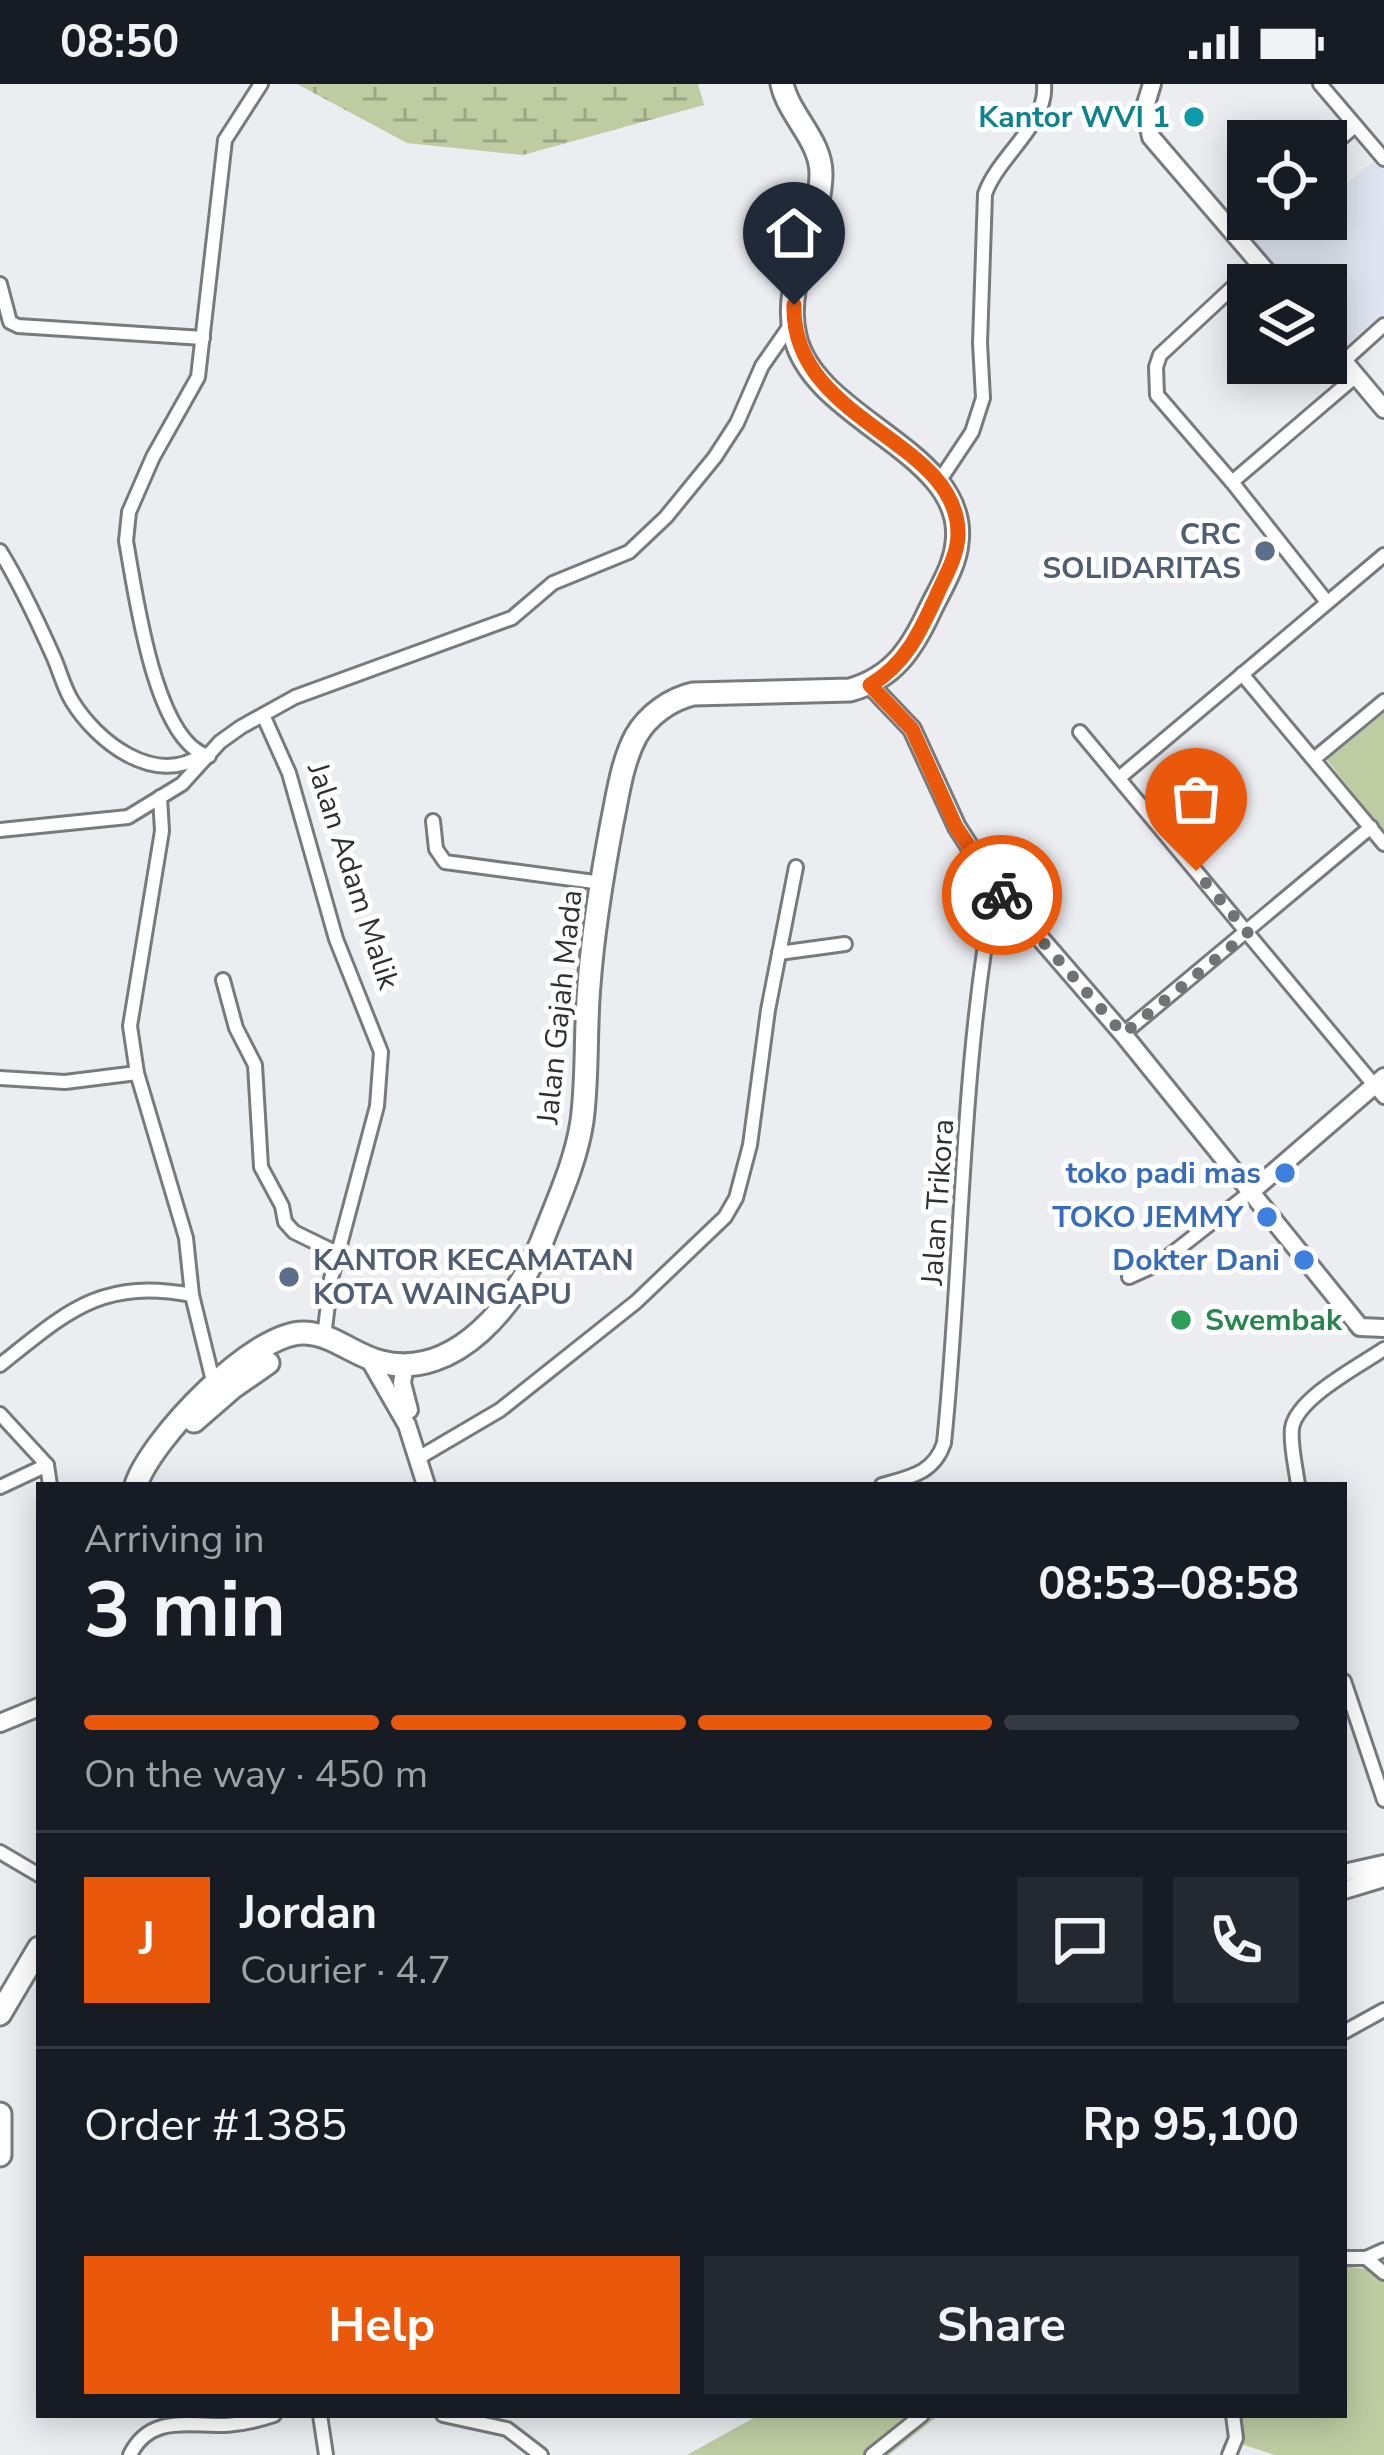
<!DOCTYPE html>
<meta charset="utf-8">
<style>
:root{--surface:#171b24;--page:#242831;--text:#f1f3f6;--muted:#9ea1a6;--line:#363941;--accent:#ea580c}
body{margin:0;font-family:"Nunito Sans",sans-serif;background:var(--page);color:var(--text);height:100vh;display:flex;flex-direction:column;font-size:45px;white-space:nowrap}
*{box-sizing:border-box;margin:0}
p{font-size:39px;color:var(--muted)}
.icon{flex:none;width:66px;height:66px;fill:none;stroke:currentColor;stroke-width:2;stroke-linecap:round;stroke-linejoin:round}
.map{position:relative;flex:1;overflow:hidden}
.sheet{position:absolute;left:36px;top:1398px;width:1311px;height:936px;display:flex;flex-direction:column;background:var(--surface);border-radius:0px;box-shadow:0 6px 30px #0003}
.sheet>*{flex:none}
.buttons{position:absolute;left:1227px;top:36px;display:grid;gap:24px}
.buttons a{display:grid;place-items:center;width:120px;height:120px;border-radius:0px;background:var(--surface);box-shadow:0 6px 30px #0003;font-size:60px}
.pin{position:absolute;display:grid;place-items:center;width:102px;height:102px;color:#fff;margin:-123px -51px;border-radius:50% 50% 50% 0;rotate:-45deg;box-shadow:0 0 12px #0007}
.pin .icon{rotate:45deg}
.courier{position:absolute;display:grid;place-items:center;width:120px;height:120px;margin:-60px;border:9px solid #ea580c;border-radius:50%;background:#fff;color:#222;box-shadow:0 3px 15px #0007}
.head em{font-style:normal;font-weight:700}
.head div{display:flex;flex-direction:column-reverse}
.head{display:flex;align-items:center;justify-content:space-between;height:204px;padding:0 48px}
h1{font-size:78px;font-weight:700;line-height:90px}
.bar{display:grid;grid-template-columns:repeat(4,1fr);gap:18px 12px;align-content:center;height:144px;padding:0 48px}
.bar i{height:15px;border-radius:9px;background:var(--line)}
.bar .current{background:var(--accent)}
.bar p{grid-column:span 4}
.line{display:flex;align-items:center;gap:30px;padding:0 48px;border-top:3px solid var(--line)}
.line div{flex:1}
.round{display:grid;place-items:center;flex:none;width:126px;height:126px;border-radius:0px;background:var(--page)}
.action{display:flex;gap:24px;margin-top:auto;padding:24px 48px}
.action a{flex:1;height:138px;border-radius:0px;background:var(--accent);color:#fff;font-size:48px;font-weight:700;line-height:138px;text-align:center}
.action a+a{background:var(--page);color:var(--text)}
.status{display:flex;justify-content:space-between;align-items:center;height:84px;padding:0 60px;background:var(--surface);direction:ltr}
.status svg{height:33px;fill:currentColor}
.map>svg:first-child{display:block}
.built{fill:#dee4ef}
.green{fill:#becca2}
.wetland{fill:url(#wetland-marsh)}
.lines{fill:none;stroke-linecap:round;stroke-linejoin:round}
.street-casing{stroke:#787b7e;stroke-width:18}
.secondary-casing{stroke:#787b7e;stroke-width:22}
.highway-casing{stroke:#787b7e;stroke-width:27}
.street{stroke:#fff;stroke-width:12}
.secondary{stroke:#fff;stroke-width:16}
.highway{stroke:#fff;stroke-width:21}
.done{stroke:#717275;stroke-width:12;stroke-dasharray:0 21.6}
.route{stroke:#ea580c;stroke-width:15}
.culture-dot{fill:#0f9aa8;stroke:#fff;stroke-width:4.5}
.service-dot{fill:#5c6f8a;stroke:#fff;stroke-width:4.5}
.shop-dot{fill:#3f7fe0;stroke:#fff;stroke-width:4.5}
.leisure-dot{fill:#2e9e5b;stroke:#fff;stroke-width:4.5}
.labels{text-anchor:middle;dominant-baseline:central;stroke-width:10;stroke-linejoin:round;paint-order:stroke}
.culture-label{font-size:30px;font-weight:bold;fill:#0d838f;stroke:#fff;text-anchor:end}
.service-label{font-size:30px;font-weight:bold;fill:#4e5e75;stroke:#fff;text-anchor:end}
.street-label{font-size:30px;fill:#2f3032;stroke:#fff}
.shop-label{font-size:30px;font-weight:bold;fill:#366cbe;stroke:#fff;text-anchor:end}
.leisure-label{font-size:30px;font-weight:bold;fill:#27864d;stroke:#fff;text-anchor:start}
</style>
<div class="status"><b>08:50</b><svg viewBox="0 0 49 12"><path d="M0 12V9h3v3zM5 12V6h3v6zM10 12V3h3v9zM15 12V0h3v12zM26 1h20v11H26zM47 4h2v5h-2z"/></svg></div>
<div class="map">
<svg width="1384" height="2371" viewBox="0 0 1384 2371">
<defs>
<pattern id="wetland-marsh" width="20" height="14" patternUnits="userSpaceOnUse" patternTransform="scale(3)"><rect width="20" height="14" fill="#becca2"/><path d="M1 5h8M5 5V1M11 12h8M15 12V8" fill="none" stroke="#9ba685"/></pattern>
</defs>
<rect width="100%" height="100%" fill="#ebedf1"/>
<path class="built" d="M1375,76L1384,87V229L1344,263L1326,242V201H1292L1249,151L1267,135H1326V103L1333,111Z"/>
<g class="green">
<path d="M1384,629V747L1327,676Z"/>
<path d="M1344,2182L1372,2186L1384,2192V2371H1275L1241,2360L1239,2336L1234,2331H1344Z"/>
<path d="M759,2331H939L889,2371H687Z"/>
</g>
<path class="wetland" d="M297,0H698L704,21L523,71L407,59Z"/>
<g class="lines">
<g class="street-casing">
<g id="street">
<path d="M1320,0L1384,75"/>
<path d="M1326,67L1355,42"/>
<path d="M1233,148L1248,135"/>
<path d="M1259,179L1160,271L1156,283L1157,311L1232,398L1327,518"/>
<path d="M0,200L10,238L18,242L203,254"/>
<path d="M1344,277L1384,241"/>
<path d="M1232,398L1356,292"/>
<path d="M938,399L972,348L983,314L980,259L985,110C998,72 1048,40 1044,0"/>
<path d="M0,467C21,501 38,538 54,574C60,588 64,604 72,617C97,658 155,703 202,671"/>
<path d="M1242,590L1384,760"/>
<path d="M263,631L289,689L336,855L381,968L377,1022L331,1195L324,1253"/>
<path d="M1080,648L1384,1013"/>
<path d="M209,672C154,659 135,505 126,457L129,428L153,373L198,293L225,56L261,0"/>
<path d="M1314,675L1384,617"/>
<path d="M1119,694L1384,471"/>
<path d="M160,713L162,747L130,942L137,989L186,1154L192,1211L213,1297"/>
<path d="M433,737L436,765L445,778L602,799"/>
<path d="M0,746L128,733L182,700L220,658L241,643L295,613L512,534L553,499L629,468L666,433L715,373L737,339L762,282L792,239"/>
<path d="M985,862L1016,827"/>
<path d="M779,869L845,860"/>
<path d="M223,896L236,944L255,981L261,1083L282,1122L285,1138L294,1148L337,1169"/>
<path d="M1123,950L1371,743"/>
<path d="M0,994L65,998L137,989"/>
<path d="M1129,1193L1160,1179L1252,1107"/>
<path d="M0,1281C67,1228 100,1194 192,1211"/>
<path d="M0,1330L47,1381L50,1401"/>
<path d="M420,1373L500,1326L636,1218L725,1133L736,1114L750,1061L768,926L796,783"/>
<path d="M882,1401C911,1393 934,1389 944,1359C963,1174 960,985 995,802"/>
<path d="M1298,1401C1296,1384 1290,1361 1292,1344C1297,1314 1359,1282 1384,1265"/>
<path d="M0,1403L47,1381"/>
<path d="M1344,1597L1384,1716"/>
<path d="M0,1768L39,1791"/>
<path d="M1344,1948L1384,1926"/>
<path d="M1344,2174H1366L1384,2166"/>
<path d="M1366,2174L1384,2189"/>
<path d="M320,2331L326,2371"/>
<path d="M443,2331L507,2345L541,2371"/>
<path d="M130,2371C150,2330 189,2342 226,2341C242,2340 259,2336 274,2331"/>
<path d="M872,2371L922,2331"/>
<path d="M1229,2371L1236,2354L1233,2331"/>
</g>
</g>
<g class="secondary-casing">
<g id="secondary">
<path d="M1152,0L1145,23L1151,53L1278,201"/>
<path d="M1326,256L1384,325"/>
<path d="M870,601L912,645L957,743L995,802L1123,950L1360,1243L1384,1244"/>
<path d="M1252,1107L1384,993"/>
<path d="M368,1273L407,1341L426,1401"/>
<path d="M405,1280L402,1299L409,1326"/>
<path d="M0,1639L39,1623"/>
<path d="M1344,1789L1384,1780"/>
<path d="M1344,1806L1384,1794"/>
</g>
</g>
<g class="highway-casing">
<g id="highway">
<path d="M194,1337L232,1304L268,1279"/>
<path d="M136,1401C151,1355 255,1246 305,1249C333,1250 355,1272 381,1278C456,1297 518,1217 542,1157C557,1118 576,1078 582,1037C588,992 585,946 589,901C593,847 602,792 612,739C618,710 622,678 636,652C648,631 671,615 693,610L850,606C893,594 912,565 930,526C940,505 955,482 957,459C969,368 814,337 795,252C782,197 820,144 821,91C822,57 789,32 782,0"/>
<path d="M0,1930L39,1864"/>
<path d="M0,2030V2071"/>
</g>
</g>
<use href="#street" class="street"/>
<use href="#secondary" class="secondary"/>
<use href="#highway" class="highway"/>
</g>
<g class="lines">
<path class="done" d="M1002,811L1123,950L1248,849L1196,787"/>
<path class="route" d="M794,221C791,340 961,355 958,452C957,474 944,494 936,513C920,548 905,581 870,601L912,645L956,743L1002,811"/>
</g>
<circle class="culture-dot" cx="1194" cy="33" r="12"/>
<g class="service-dot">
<circle cx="1265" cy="467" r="12"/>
<circle cx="289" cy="1193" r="12"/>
</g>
<g class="shop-dot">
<circle cx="1285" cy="1089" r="12"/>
<circle cx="1267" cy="1133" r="12"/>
<circle cx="1304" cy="1176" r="12"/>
</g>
<circle class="leisure-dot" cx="1181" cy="1236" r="12"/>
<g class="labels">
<g class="culture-label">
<text x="1170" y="33">Kantor WVI 1</text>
</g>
<g class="service-label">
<text x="1241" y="450">CRC<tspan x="1241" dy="34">SOLIDARITAS</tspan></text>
<text x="313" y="1176" text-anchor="start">KANTOR KECAMATAN<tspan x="313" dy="34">KOTA WAINGAPU</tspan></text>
</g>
<g class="street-label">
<text transform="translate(353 792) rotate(72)">Jalan Adam Malik</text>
<text transform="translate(560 923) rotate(-84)">Jalan Gajah Mada</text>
<text transform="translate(938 1118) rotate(-86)">Jalan Trikora</text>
</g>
<g class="shop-label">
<text x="1261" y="1089">toko padi mas</text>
<text x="1243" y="1133">TOKO JEMMY</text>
<text x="1280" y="1176">Dokter Dani</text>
</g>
<g class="leisure-label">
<text x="1205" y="1236">Swembak</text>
</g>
</g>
</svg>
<div class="buttons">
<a><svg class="icon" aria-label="locate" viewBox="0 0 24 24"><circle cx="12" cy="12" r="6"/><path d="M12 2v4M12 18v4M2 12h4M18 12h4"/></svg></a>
<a><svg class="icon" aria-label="layers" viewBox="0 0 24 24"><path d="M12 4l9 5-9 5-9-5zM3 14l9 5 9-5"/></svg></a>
</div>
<div class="pin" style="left:1196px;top:787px;background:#ea580c"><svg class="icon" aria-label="bag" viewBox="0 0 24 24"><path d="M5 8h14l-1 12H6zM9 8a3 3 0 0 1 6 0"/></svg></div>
<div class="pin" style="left:794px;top:221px;background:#1f2937"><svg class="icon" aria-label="home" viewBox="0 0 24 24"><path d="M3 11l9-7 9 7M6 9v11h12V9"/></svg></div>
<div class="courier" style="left:1002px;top:811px"><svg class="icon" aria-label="bike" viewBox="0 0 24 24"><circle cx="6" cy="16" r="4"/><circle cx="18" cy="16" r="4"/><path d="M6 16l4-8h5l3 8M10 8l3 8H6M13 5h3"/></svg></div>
<section class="sheet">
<div class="head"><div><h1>3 min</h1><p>Arriving in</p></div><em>08:53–08:58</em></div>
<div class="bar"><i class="current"></i><i class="current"></i><i class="current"></i><i></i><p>On the way · 450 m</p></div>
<div class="line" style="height:216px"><b class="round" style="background:var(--accent);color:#fff">J</b><div><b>Jordan</b><p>Courier · 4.7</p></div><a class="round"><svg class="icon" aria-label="chat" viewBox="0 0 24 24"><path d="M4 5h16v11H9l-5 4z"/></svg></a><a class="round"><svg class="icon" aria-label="phone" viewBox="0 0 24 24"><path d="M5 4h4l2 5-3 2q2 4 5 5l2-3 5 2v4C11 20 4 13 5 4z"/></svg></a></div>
<div class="line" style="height:156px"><div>Order #1385</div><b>Rp 95,100</b></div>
<div class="action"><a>Help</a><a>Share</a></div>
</section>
</div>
